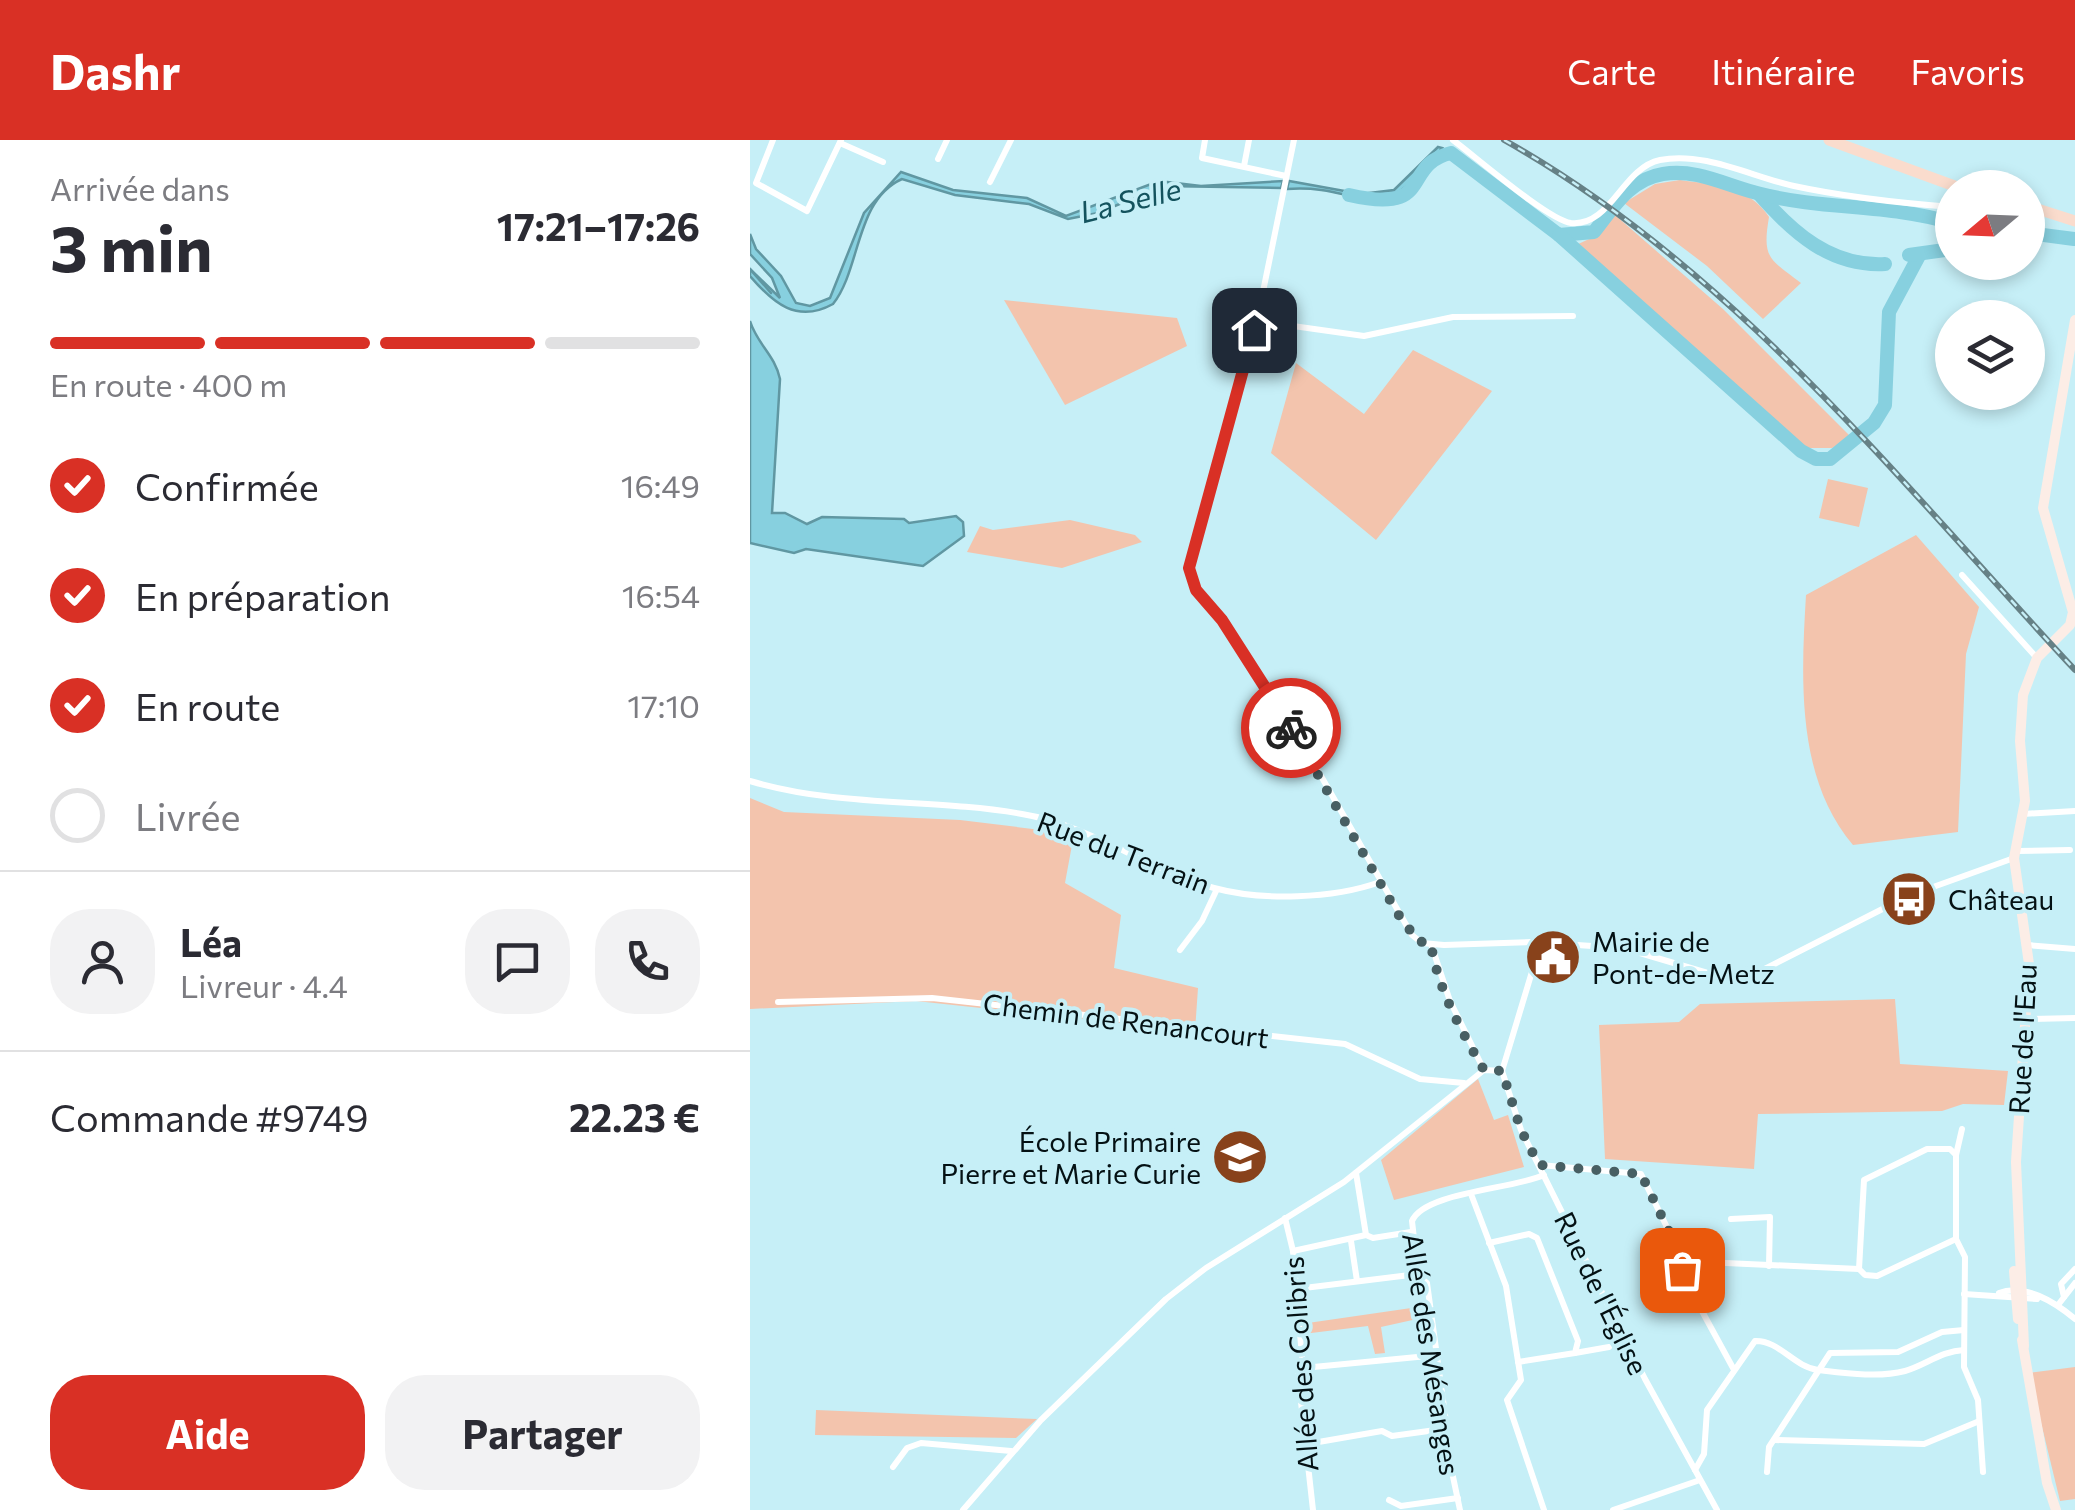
<!DOCTYPE html>
<html lang="fr">
<meta charset="utf-8">
<style>
:root{--surface:#fff;--page:#f2f2f3;--text:#2b2b33;--muted:#7c7c81;--line:#e1e1e2;--accent:#d93025}
body{margin:0;font-family:Commissioner,sans-serif;background:var(--page);color:var(--text);height:100vh;display:flex;flex-direction:column;font-size:38px;white-space:nowrap}
*{box-sizing:border-box;margin:0}
p{font-size:32px;color:var(--muted)}
.icon{flex:none;width:55px;height:55px;fill:none;stroke:currentColor;stroke-width:2;stroke-linecap:round;stroke-linejoin:round}
.map{position:relative;flex:1;overflow:hidden}
.panel{display:flex;flex-direction:column;background:var(--surface);width:750px}
.panel>*{flex:none}
.needle{width:65px;rotate:251deg}
.buttons{position:absolute;left:1185px;top:30px;display:grid;gap:20px}
.buttons a{display:grid;place-items:center;width:110px;height:110px;border-radius:50%;background:var(--surface);box-shadow:0 5px 15px #0003;font-size:50px}
.pin{position:absolute;display:grid;place-items:center;width:85px;height:85px;color:#fff;margin:-42px;border-radius:20px;box-shadow:0 5px 15px #0006}
.courier{position:absolute;display:grid;place-items:center;width:100px;height:100px;margin:-50px;border:8px solid #d93025;border-radius:50%;background:#fff;color:#222;box-shadow:0 2px 12px #0007}
.summary em{font-style:normal;font-weight:700}
.summary div{display:flex;flex-direction:column-reverse}
.summary{display:flex;align-items:center;justify-content:space-between;height:170px;padding:0 50px}
h1{font-size:65px;font-weight:700;line-height:75px}
.bar{display:grid;grid-template-columns:repeat(4,1fr);gap:15px 10px;align-content:center;height:120px;padding:0 50px}
.bar i{height:12px;border-radius:8px;background:var(--line)}
.bar .current{background:var(--accent)}
.bar p{grid-column:span 4}
.line{display:flex;align-items:center;gap:25px;padding:0 50px;border-top:2px solid var(--line)}
.line div{flex:1}
.round{display:grid;place-items:center;flex:none;width:105px;height:105px;border-radius:40px;background:var(--page)}
ol{padding:0 50px;list-style:none}
li{display:flex;align-items:center;gap:30px;height:110px}
li p{margin-inline-start:auto}
li .icon{padding:10px;border-radius:50%;background:var(--accent);color:#fff;stroke-width:4}
li:last-child{color:var(--muted)}
li i{width:55px;height:55px;border:5px solid var(--line);border-radius:50%}
.primary-button{display:flex;gap:20px;margin-top:auto;padding:20px 50px}
.primary-button a{flex:1;height:115px;border-radius:40px;background:var(--accent);color:#fff;font-size:40px;font-weight:700;line-height:115px;text-align:center}
.primary-button a+a{background:var(--page);color:var(--text)}
header{display:flex;align-items:center;gap:60px;box-sizing:border-box;height:140px;padding:0 50px;background:var(--accent);color:#fff}
header strong{font-size:48px}
nav{display:flex;gap:55px;margin-inline-start:auto;font-size:35px}
main{display:flex;flex:1;min-height:0}
.map>svg:first-child{display:block}
.green{fill:#f3c4ad}
.water{fill:#87d0df;stroke:#6097a2;stroke-width:2.5}
.lines{fill:none;stroke-linecap:round;stroke-linejoin:round}
.stream{stroke:#6097a2;stroke-width:2.5}
.river{stroke:#87d0df;stroke-width:14}
.street{stroke:#fff;stroke-width:6}
.secondary{stroke:#fcede6;stroke-width:10}
.primary{stroke:#fadccd;stroke-width:11}
.rail-casing{stroke:#668186;stroke-width:6}
.rail{stroke:#c6eff7;stroke-width:2.5;stroke-dasharray:8;stroke-linecap:butt}
.done{stroke:#485f63;stroke-width:10;stroke-dasharray:0 18}
.route{stroke:#d93025;stroke-width:12}
.labels{text-anchor:middle;dominant-baseline:central;stroke-width:8;stroke-linejoin:round;paint-order:stroke}
.street-label{font-size:28px;fill:#041114;stroke:#c6eff7}
.poi-label{font-size:28px;fill:#041114;stroke:#c6eff7;text-anchor:start}
.water-label{font-size:30px;font-style:italic;fill:#14535e;stroke:#c6eff7}
</style>
<header>
<strong>Dashr</strong>
<nav><a>Carte</a><a>Itinéraire</a><a>Favoris</a></nav>
</header>
<main>
<section class="panel">
<div class="summary"><div><h1>3 min</h1><p>Arrivée dans</p></div><em>17:21–17:26</em></div>
<div class="bar"><i class="current"></i><i class="current"></i><i class="current"></i><i></i><p>En route · 400 m</p></div>
<ol>
<li><svg class="icon" aria-label="check" viewBox="0 0 24 24"><path d="M5 12l5 5 9-10"/></svg>Confirmée<p>16:49</p></li>
<li><svg class="icon" aria-label="check" viewBox="0 0 24 24"><path d="M5 12l5 5 9-10"/></svg>En préparation<p>16:54</p></li>
<li><svg class="icon" aria-label="check" viewBox="0 0 24 24"><path d="M5 12l5 5 9-10"/></svg>En route<p>17:10</p></li>
<li><i></i>Livrée</li>
</ol>
<div class="line" style="height:180px"><a class="round"><svg class="icon" aria-label="person" viewBox="0 0 24 24"><circle cx="12" cy="8" r="4"/><path d="M4 21q1-7 8-7t8 7"/></svg></a><div><b>Léa</b><p>Livreur · 4.4</p></div><a class="round"><svg class="icon" aria-label="chat" viewBox="0 0 24 24"><path d="M4 5h16v11H9l-5 4z"/></svg></a><a class="round"><svg class="icon" aria-label="phone" viewBox="0 0 24 24"><path d="M5 4h4l2 5-3 2q2 4 5 5l2-3 5 2v4C11 20 4 13 5 4z"/></svg></a></div>
<div class="line" style="height:130px"><div>Commande #9749</div><b>22.23 €</b></div>
<div class="primary-button"><a>Aide</a><a>Partager</a></div>
</section>
<div class="map">
<svg width="1325" height="1370" viewBox="0 0 1325 1370">
<rect width="100%" height="100%" fill="#c6eff7"/>
<g class="green">
<path d="M930,40C964,45 999,46 1019,77C1012,118 1019,119 1051,143L1013,179L957,126L874,63L905,44Z"/>
<path d="M865,75L973,169L1101,297L1082,308H1053L826,105L848,95Z"/>
<path d="M254,160L427,178L437,206L315,265Z"/>
<path d="M663,210L742,251L626,400L521,313L546,223L614,274Z"/>
<path d="M1078,339L1118,348L1109,387L1069,378Z"/>
<path d="M320,380L385,395L392,402L312,428L217,412L230,386L243,390Z"/>
<path d="M1166,395L1229,467L1216,514L1208,692L1103,705C1046,638 1051,539 1056,455Z"/>
<path d="M0,658L34,672L210,680L324,694L315,743L371,775L364,828L448,848L445,891L166,861L0,869Z"/>
<path d="M1145,859L1150,924L1258,931L1254,965L1213,964L1192,971L1008,974L1004,1029L855,1019L849,885L929,882L950,864Z"/>
<path d="M728,939L744,980L758,975L774,1027L644,1060L631,1020Z"/>
<path d="M675,1166L676,1177L631,1187L635,1213L625,1214L618,1186L553,1194L551,1184Z"/>
<path d="M1325,1227V1359L1310,1361L1279,1233Z"/>
<path d="M66,1270L287,1279L266,1298L65,1295Z"/>
</g>
<g class="water">
<path d="M688,7L692,8C625,96 617,43 537,49L539,41L611,54L644,50Z"/>
<path d="M151,32L203,50L277,58L316,76L409,41L451,46L533,41L531,48L413,46L348,73L318,79L279,64L205,55L152,39C105,60 111,129 83,164C47,184 23,163 0,136V129L30,158L22,138L0,114V94L6,109L31,136L46,163L60,166L80,158L114,73Z"/>
<path d="M0,181C7,204 25,215 30,239L22,373H35L57,384L72,377L154,379L159,383L206,376L213,382L214,396L173,426L56,409L44,413L0,403Z"/>
</g>
<g class="lines">
<path class="stream" d="M0,129L21,153"/>
<g class="river">
<path d="M1009,54C1043,93 1081,127 1135,124"/>
<path d="M599,55C686,75 650,25 701,13L809,95L844,92C863,68 880,39 913,34C948,28 979,47 1011,54C1073,70 1140,64 1202,83"/>
<path d="M1278,93L1324,99"/>
<path d="M809,95L1051,311L1066,319H1080L1124,283L1135,265L1139,172L1170,114"/>
<path d="M1159,115L1202,109"/>
</g>
<g class="street">
<path d="M23,0L6,43L57,71L91,0"/>
<path d="M455,0L452,18L536,36"/>
<path d="M544,0L507,181L439,427L446,450L473,480L571,636L662,795L672,803L694,805L781,802L873,808L961,834L999,837L1158,756L1264,718"/>
<path d="M703,0C726,17 798,80 821,83C861,87 872,28 910,20C954,11 1002,37 1044,46C1095,57 1150,63 1202,67"/>
<path d="M90,3L133,22"/>
<path d="M188,19L197,0"/>
<path d="M494,26L499,0"/>
<path d="M240,42L261,0"/>
<path d="M507,181L614,196L703,177L823,176"/>
<path d="M1212,435L1287,518"/>
<path d="M0,641C92,668 181,658 272,674C340,685 398,730 464,748C512,761 583,759 630,742"/>
<path d="M1273,674L1325,671"/>
<path d="M1266,711L1320,710"/>
<path d="M791,802L752,931L771,990L895,1239L967,1370"/>
<path d="M681,804L700,861L734,930"/>
<path d="M1277,805L1325,809"/>
<path d="M430,810L452,781L467,749"/>
<path d="M28,862L182,858L595,904L670,939L714,943"/>
<path d="M1276,879L1325,878"/>
<path d="M1212,989L1206,1015V1099L1215,1117L1214,1227L1228,1260L1233,1332"/>
<path d="M790,1025L891,1034L929,1112L935,1140L983,1228"/>
<path d="M606,1033L616,1095"/>
<path d="M721,1054L756,1146L771,1240L757,1260L794,1370"/>
<path d="M535,1078L543,1111L553,1228L548,1235L563,1370"/>
<path d="M981,1079L1020,1077L1019,1126"/>
<path d="M601,1101L607,1141"/>
<path d="M739,1103L779,1094L787,1098L828,1201L825,1213L768,1222"/>
<path d="M543,1111L616,1095L623,1098L661,1092"/>
<path d="M932,1121L1109,1129L1115,1135L1127,1136L1206,1099"/>
<path d="M1109,1129L1114,1040L1177,1009H1200L1206,1015"/>
<path d="M546,1149L668,1134"/>
<path d="M1249,1153C1274,1143 1305,1162 1325,1179"/>
<path d="M1214,1154L1287,1159"/>
<path d="M1314,1157L1311,1144L1325,1129"/>
<path d="M1308,1165L1325,1143"/>
<path d="M825,1213L859,1207"/>
<path d="M553,1228L688,1215"/>
<path d="M1024,1300L1174,1304L1227,1282"/>
<path d="M557,1304L632,1291L642,1296L693,1289"/>
<path d="M143,1327L157,1308L171,1303L261,1311"/>
<path d="M945,1330L954,1314L957,1270L1005,1201C1029,1200 1044,1227 1068,1230C1094,1233 1129,1238 1155,1231C1176,1225 1191,1211 1214,1210"/>
<path d="M1017,1332L1019,1307L1080,1213L1148,1212L1192,1192L1214,1190"/>
<path d="M639,1360L651,1366L708,1358"/>
<path d="M213,1370L291,1280L416,1159L456,1128L594,1042L734,930L752,931"/>
<path d="M710,1370L693,1289L696,1282L677,1143L668,1134L662,1081C674,1052 764,1049 794,1035"/>
<path d="M863,1370L950,1340"/>
</g>
<g class="secondary">
<path d="M1264,1131L1268,1179"/>
<path d="M1272,1200L1297,1343L1306,1370"/>
<path d="M1274,1206L1266,1022L1279,824L1264,718L1275,661L1270,601L1273,555L1287,518L1320,485L1323,472L1293,368L1325,180"/>
</g>
<g class="primary">
<path d="M1079,0L1210,48"/>
<path d="M1278,66L1325,81"/>
</g>
<g class="rail-casing">
<path id="rail" d="M754,0C984,129 1148,340 1325,530"/>
</g>
<use href="#rail" class="rail"/>
</g>
<g class="lines">
<path class="done" d="M541,588L648,774L668,801L681,804C687,847 712,893 734,930L752,931L771,990L789,1025L891,1034L929,1112L932,1130"/>
<path class="route" d="M504,190L439,428L446,450L472,480L541,588"/>
</g>
<defs>
<g id="bus-disc" transform="scale(2.875)"><circle r="9.5" fill="#88421b" stroke="#c6eff7"/><path d="M-5-6H5V4H4V6H2V4H-2V6H-4V4H-5ZM-3.5-4V0h7V-4ZM-3.5 1.2v1.5H-2V1.2ZM2 1.2v1.5H3.5V1.2Z" fill="#fff"/></g>
<g id="civic-disc" transform="scale(2.875)"><circle r="9.5" fill="#88421b" stroke="#c6eff7"/><path d="M-.6-6.5H3V-4.5H.6V-3L4-1V1h2V6H-6V1h2V-1L-.6-3ZM-1.2 2.5V6h2.4V2.5Z" fill="#fff"/></g>
<g id="school-disc" transform="scale(2.875)"><circle r="9.5" fill="#88421b" stroke="#c6eff7"/><path d="M0-5L7-2L0 1L-7-2ZM-4 1L0 2.5L4 1V4Q0 6-4 4Z" fill="#fff"/></g>
</defs>
<g fill-rule="evenodd">
<use href="#bus-disc" x="1159" y="759"/>
<use href="#civic-disc" x="803" y="817"/>
<use href="#school-disc" x="490" y="1017"/>
</g>
<g class="labels">
<g class="street-label">
<text transform="translate(374 712) rotate(21)">Rue du Terrain</text>
<text transform="translate(376 880) rotate(7)">Chemin de Renancourt</text>
<text transform="translate(1272 899) rotate(-87)">Rue de l'Eau</text>
<text transform="translate(852 1153) rotate(64)">Rue de l'Église</text>
<text transform="translate(682 1214) rotate(81)">Allée des Mésanges</text>
<text transform="translate(550 1224) rotate(-94)">Allée des Colibris</text>
</g>
<g class="poi-label">
<text x="1198" y="759">Château</text>
<text x="842" y="801">Mairie de<tspan x="842" dy="32">Pont-de-Metz</tspan></text>
<text x="451" y="1001" text-anchor="end">École Primaire<tspan x="451" dy="32">Pierre et Marie Curie</tspan></text>
</g>
<g class="water-label">
<text transform="translate(380 59) rotate(-14)">La Selle</text>
</g>
</g>
</svg>
<div class="buttons">
<a><svg class="needle" viewBox="-14 -14 28 28"><path d="M0-13l5 13h-10z" fill="#e53935"/><path d="M0 13l5-13h-10z" fill="#7c7c81"/></svg></a>
<a><svg class="icon" aria-label="layers" viewBox="0 0 24 24"><path d="M12 4l9 5-9 5-9-5zM3 14l9 5 9-5"/></svg></a>
</div>
<div class="pin" style="left:932px;top:1130px;background:#ea580c"><svg class="icon" aria-label="bag" viewBox="0 0 24 24"><path d="M5 8h14l-1 12H6zM9 8a3 3 0 0 1 6 0"/></svg></div>
<div class="pin" style="left:504px;top:190px;background:#1f2937"><svg class="icon" aria-label="home" viewBox="0 0 24 24"><path d="M3 11l9-7 9 7M6 9v11h12V9"/></svg></div>
<div class="courier" style="left:541px;top:588px"><svg class="icon" aria-label="bike" viewBox="0 0 24 24"><circle cx="6" cy="16" r="4"/><circle cx="18" cy="16" r="4"/><path d="M6 16l4-8h5l3 8M10 8l3 8H6M13 5h3"/></svg></div>
</div>
</main>
